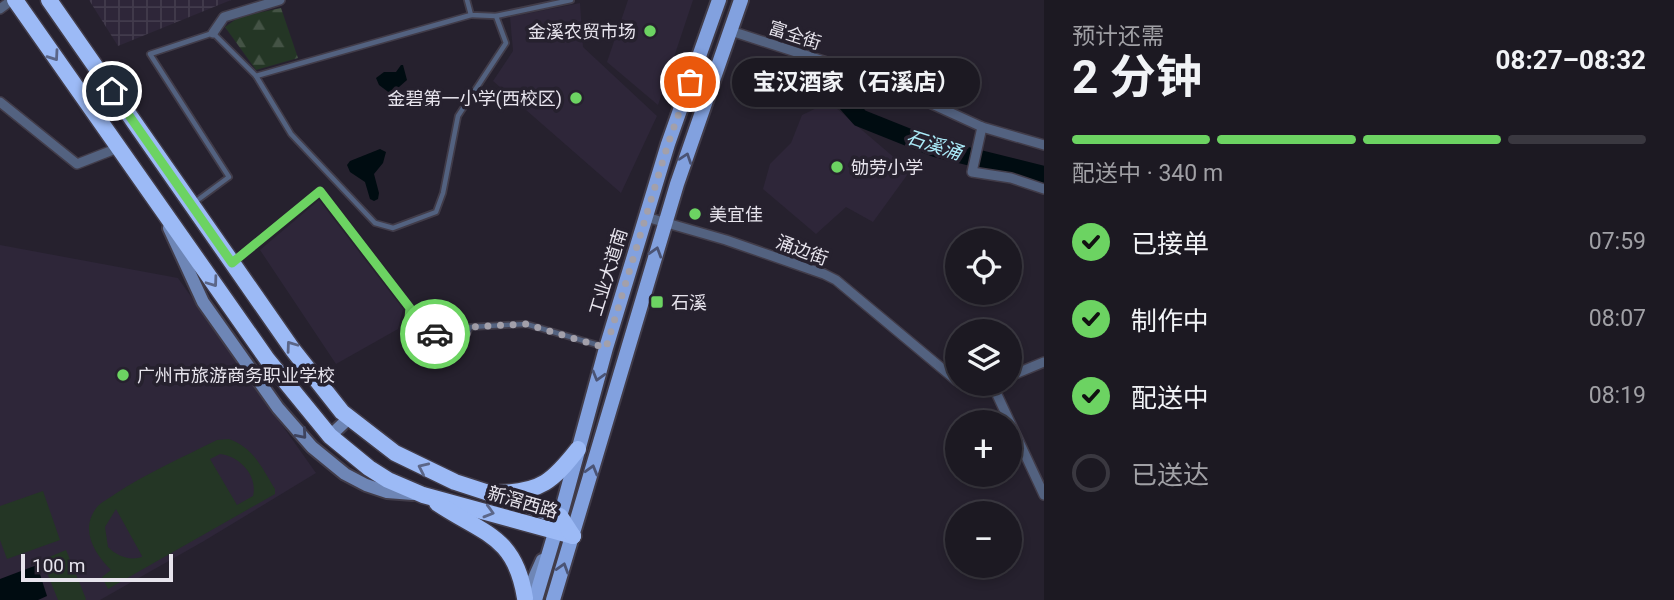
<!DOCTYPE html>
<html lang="zh">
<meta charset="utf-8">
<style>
:root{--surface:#1c1922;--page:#29262f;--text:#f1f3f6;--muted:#a0a0a5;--line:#3a3840;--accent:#6cd362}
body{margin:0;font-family:Roboto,"Noto Sans SC",sans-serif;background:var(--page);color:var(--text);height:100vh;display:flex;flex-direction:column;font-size:26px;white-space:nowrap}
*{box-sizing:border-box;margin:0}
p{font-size:23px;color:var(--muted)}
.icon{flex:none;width:38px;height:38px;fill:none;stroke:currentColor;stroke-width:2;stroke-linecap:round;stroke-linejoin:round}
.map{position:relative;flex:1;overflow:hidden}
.details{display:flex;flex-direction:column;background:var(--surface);width:630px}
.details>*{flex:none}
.tools{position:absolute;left:945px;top:228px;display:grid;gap:14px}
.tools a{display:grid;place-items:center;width:77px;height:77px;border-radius:50%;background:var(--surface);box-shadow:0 4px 10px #0003,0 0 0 2px var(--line);font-size:35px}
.scale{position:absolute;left:21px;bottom:18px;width:152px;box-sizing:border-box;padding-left:7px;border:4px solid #e7e4ed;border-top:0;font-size:19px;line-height:24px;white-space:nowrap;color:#e7e4ed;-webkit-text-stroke:5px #26212e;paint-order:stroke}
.pin{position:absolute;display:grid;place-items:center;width:60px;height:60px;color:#fff;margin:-30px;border:4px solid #fff;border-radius:50%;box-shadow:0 2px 7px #0007}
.courier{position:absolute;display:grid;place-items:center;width:70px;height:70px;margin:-35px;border:5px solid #6cd362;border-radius:50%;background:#fff;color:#222;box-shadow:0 2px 9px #0007}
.bubble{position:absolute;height:49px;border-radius:24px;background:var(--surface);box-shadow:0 4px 10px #0003,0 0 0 2px var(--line);font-size:23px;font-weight:700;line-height:49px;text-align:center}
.summary em{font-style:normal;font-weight:700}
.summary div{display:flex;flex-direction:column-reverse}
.summary{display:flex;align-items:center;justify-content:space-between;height:119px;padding:0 28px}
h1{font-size:46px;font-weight:700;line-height:52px}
.bar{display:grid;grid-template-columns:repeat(4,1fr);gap:10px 7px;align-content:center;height:84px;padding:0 28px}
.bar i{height:9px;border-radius:5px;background:var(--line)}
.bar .active{background:var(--accent)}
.bar p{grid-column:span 4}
ol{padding:0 28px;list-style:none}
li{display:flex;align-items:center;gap:21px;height:77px}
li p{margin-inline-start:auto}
li .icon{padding:7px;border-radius:50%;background:var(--accent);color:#111;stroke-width:4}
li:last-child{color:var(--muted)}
li i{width:38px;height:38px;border:4px solid var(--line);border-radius:50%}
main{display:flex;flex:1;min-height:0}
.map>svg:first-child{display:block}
.built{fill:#2e2639}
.industrial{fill:url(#industrial-grid)}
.forest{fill:url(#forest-firs)}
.park{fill:#243625;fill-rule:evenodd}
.water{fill:#000c11}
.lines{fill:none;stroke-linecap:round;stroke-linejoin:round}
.river{stroke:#000c11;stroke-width:18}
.lane-casing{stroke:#413c49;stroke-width:8}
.street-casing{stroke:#413c49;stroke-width:12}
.secondary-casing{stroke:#413c49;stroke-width:16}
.primary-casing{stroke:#413c49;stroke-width:18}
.highway-casing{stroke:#413c49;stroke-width:19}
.lane{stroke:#536280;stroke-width:4.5}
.street{stroke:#536280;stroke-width:9}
.secondary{stroke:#6e86b6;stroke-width:12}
.primary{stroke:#82a1df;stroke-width:14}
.highway{stroke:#9cbaf6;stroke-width:16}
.oneway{stroke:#5b6688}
.oneway2{stroke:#4b5475}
.oneway3{stroke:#3f445e}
.done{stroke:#a3a0aa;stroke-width:7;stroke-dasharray:0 12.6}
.route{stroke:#6cd362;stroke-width:9}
.poi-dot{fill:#6cd362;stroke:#26212e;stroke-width:2.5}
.labels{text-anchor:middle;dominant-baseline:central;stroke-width:7;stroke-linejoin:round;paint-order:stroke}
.poi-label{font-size:18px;fill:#e7e4ed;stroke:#26212e;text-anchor:start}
.street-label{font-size:18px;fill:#e7e4ed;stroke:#26212e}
.water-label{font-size:19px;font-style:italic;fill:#acedfb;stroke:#26212e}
</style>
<main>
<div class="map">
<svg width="1044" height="600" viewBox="0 0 1044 600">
<defs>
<pattern id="industrial-grid" width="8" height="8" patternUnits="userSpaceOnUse" patternTransform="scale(1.75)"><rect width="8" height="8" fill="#2e2639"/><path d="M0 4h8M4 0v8" fill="none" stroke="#423b4c"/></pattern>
<pattern id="forest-firs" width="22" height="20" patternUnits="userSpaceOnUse" patternTransform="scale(1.75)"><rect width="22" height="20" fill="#243625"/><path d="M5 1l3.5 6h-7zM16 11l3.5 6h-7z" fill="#445345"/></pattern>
</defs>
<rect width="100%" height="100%" fill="#26212e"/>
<g class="built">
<path d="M628,0H693L658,105L607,62Z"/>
<path d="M580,3L583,47L657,116L621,193L493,81L513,51L510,17Z"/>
<path d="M829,102L910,171L873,222L846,207L816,234L763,189L770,164L791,143L802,115Z"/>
<path d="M319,200L403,309L398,329L336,364L260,250Z"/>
<path d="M0,245L178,278L316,473L204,541L100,600H0Z"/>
</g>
<path class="industrial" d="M89,0H231L118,46Z"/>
<path class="forest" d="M281,8L298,58L256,70L225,27L239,17Z"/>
<g class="park">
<path d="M229,439C254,448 262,468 275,489V494L108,589L102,577L111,570C95,554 79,530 97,507C101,502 110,498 115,494C147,473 183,457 217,440ZM220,454C240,456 258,476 253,496L237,505L210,459ZM116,509L142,556V557C129,561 117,556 108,547L105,527Z"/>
<path d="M43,491L60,540L7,559L0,540V506Z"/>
<path d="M66,550L86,599L85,600H58L42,560Z"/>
</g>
<g class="water">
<path d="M401,65H403L407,80L391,94L379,85L376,78L384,72H396Z"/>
<path d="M380,149L386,152L383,163L374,174L379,193L378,199L374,201L370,199L365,182L350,172L347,165L350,161Z"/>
<path d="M37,565L47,596L38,600H0V579Z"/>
</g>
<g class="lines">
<path class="river" d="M837,92L860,118L935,148L1044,175"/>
<g class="lane-casing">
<g id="lane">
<path d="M467,0L471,15L496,16"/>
<path d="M256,76L471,15"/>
<path d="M195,202L229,177L150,54L213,33L256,76L291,134L375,223L393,228L436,212L443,193L458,116L506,43L496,16L571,0"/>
<path d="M235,260L320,191L410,308L408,328L464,341L470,327L526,324L605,347"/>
</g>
</g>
<g class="street-casing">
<g id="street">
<path d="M0,9L12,0"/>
<path d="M731,31L873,77L982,127L1044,145"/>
<path d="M213,33L224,17L280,0"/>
<path d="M0,102L77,164L118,148"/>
<path d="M982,127L972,172L1011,178L1044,189"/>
<path d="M646,217L726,240L824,274L836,280L957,381"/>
<path d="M1010,376L1044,362"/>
<path d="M960,383L974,387L993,386"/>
<path d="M993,386L1044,495"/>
</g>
</g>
<g class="secondary-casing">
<g id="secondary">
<path d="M169,228L203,302L278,408L312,447L345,474L366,485L387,492L413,494"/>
<path d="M330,436L349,418"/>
<path d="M524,600L542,560"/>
</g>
</g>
<g class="primary-casing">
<g id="primary">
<path d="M535,600L563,506L606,348L668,144L719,0"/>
<path d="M553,600L677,184L741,0"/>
</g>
</g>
<g class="highway-casing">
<g id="highway">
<path d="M15,0L267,359L330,436L369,468L388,480L423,495L573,536"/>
<path d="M49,0L293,350L342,412L395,453L455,482L560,516L573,536"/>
<path d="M499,493C541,492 553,481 578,449"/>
<path d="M437,503C483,534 515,535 525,598"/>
</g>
</g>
<use href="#lane" class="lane"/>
<use href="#street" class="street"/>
<use href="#secondary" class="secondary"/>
<use href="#primary" class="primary"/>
<use href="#highway" class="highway"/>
</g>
<defs><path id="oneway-chevron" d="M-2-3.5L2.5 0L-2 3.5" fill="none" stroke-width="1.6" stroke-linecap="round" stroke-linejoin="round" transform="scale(1.75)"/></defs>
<g class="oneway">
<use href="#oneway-chevron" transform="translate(54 56) rotate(55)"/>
<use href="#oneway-chevron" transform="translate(213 282) rotate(54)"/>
<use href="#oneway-chevron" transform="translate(291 346) rotate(-126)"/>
<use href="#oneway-chevron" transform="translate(423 468) rotate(-155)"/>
<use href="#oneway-chevron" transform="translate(489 512) rotate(16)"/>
</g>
<g class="oneway2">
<use href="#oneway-chevron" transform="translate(686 158) rotate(-71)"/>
<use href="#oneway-chevron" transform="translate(656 252) rotate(-73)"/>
<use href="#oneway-chevron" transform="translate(598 376) rotate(106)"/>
<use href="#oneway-chevron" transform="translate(592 470) rotate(-74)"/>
<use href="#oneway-chevron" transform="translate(563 568) rotate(-73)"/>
</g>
<use class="oneway3" href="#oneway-chevron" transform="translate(302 434) rotate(49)"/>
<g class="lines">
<path class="done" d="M435,334L464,341L470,327L526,324L606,348L668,144L690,82"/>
<path class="route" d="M112,91L232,263L320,191L410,308L408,328L435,334"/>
</g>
<g class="poi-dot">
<circle cx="650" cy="31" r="7"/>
<circle cx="576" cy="98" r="7"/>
<circle cx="837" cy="167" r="7"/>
<circle cx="695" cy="214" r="7"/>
<rect x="650" y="295" width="14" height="14" rx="3.5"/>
<circle cx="123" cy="375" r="7"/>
</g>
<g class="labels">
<g class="poi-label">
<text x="636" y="31" text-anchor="end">金溪农贸市场</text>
<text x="562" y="98" text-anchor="end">金碧第一小学(西校区)</text>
<text x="851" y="167">劬劳小学</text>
<text x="709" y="214">美宜佳</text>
<text x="671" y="302">石溪</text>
<text x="137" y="375">广州市旅游商务职业学校</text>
</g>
<g class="street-label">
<text transform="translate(795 35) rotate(18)">富全街</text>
<text transform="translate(802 250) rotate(20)">涌边街</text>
<text transform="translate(608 272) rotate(-73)">工业大道南</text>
<text transform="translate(523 502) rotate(16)">新滘西路</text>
</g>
<g class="water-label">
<text transform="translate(934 145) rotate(18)">石溪涌</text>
</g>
</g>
</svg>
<div class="tools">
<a><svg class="icon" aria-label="locate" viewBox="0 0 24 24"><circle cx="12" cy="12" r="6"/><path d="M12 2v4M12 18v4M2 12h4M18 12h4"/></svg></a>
<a><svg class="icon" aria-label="layers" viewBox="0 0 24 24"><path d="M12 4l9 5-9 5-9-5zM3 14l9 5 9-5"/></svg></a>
<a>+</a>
<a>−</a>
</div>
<div class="scale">100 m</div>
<div class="pin" style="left:690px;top:82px;background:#ea580c"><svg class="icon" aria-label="bag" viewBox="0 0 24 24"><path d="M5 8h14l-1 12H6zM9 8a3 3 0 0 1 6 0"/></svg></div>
<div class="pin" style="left:112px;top:91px;background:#1f2937"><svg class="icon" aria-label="home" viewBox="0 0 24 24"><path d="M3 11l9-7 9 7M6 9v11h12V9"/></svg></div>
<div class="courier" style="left:435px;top:334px"><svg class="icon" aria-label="car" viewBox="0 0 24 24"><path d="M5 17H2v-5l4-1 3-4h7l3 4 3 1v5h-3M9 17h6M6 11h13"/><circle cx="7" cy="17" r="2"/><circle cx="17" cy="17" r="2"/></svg></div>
<div class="bubble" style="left:732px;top:58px;width:248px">宝汉酒家（石溪店）</div>
</div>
<section class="details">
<div class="summary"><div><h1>2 分钟</h1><p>预计还需</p></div><em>08:27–08:32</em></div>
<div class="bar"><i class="active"></i><i class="active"></i><i class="active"></i><i></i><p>配送中 · 340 m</p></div>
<ol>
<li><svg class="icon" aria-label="check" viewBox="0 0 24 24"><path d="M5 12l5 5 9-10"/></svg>已接单<p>07:59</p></li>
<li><svg class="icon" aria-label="check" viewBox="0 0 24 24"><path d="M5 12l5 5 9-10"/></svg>制作中<p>08:07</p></li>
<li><svg class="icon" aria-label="check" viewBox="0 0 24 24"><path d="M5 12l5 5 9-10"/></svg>配送中<p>08:19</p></li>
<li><i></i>已送达</li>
</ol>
</section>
</main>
